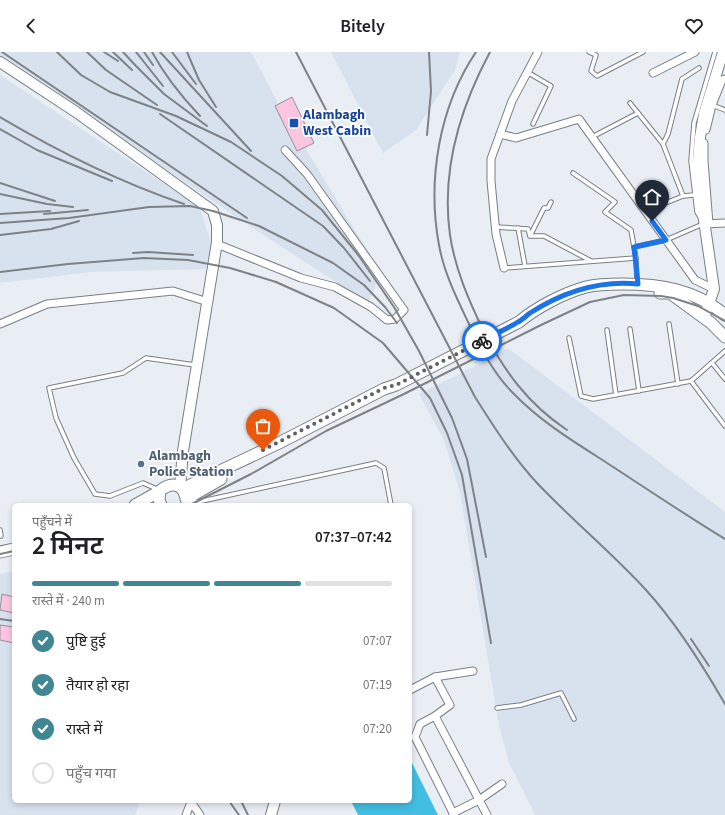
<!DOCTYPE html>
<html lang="hi">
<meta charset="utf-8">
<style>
:root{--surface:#fff;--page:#f6f6f6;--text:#202124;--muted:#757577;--line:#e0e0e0;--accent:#418693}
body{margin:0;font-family:"Source Sans 3","Noto Sans Devanagari",sans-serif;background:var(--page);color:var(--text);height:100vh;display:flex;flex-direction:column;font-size:15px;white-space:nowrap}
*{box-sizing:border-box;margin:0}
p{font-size:13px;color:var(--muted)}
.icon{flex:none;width:22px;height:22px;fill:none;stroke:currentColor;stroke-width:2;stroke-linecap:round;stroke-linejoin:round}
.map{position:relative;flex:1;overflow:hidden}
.sheet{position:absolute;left:12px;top:451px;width:400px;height:300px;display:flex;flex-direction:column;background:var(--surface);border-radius:6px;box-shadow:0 2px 6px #0003}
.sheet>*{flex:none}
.pin{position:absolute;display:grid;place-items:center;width:34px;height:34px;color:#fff;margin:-41px -17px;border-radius:50% 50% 50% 0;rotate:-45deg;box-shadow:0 0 4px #0007}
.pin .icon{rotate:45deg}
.courier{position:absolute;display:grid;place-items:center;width:40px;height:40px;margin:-20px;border:3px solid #1a73e8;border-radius:50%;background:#fff;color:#222;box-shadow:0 1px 5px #0007}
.head em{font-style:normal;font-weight:600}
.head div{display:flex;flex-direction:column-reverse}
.head{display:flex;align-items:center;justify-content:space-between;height:68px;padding:0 20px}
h1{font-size:26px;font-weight:600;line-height:30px}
.bar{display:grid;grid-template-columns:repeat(4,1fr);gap:6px 4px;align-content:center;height:48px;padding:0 20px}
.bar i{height:5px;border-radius:3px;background:var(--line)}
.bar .active{background:var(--accent)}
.bar p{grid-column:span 4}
ol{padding:0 20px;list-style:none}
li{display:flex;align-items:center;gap:12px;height:44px}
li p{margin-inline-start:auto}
li .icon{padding:4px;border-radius:50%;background:var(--accent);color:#fff;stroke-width:4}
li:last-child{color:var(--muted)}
li i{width:22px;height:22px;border:2px solid var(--line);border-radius:50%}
header{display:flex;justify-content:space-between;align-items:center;height:52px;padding:0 20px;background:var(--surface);font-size:18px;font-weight:600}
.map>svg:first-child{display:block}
.built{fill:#d7e2ee}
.water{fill:#41bee1}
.building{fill:#fbc5e0;stroke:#989094}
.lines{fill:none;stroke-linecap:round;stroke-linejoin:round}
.lane-casing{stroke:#7a7f84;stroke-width:5.5}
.street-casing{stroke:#7a7f84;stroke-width:9}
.secondary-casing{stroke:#7a7f84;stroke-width:12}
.primary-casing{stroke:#7a7f84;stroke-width:13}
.lane{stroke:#fff;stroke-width:3.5}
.street{stroke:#fff;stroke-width:7}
.secondary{stroke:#fff;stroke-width:10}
.primary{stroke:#fff;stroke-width:11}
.rail{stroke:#7e8286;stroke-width:2}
.done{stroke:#5d6064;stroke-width:4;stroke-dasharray:0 7.2}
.route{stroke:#1a73e8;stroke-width:5}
.transit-dot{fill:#1a4fb4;stroke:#fff;stroke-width:1.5}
.service-dot{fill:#5c6f8a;stroke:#fff;stroke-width:1.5}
.labels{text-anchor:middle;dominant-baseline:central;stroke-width:3.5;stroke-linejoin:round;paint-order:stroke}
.transit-label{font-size:14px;font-weight:bold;fill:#164399;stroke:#fff;text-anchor:start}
.service-label{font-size:14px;font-weight:bold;fill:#4e5e75;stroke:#fff;text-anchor:start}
</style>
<header><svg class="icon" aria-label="back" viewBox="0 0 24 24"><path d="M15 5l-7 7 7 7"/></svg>Bitely<svg class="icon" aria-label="heart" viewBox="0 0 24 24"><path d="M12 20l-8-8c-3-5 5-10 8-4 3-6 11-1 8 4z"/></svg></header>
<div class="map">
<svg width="725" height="763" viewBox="0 0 725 763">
<rect width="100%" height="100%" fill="#e8eef4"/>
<g class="built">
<path d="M0,0H251L278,51L381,221L368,251L242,169L0,4Z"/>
<path d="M331,0H460L455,18L416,78L383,101Z"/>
<path d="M0,23L200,156L212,194L205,217L91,220L0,231Z"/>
<path d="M508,296L725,460V763H535L509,711L499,673L460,440L444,388L419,342L481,311Z"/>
<path d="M14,519V749H140L135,763H0V522Z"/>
</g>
<path class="water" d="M410,707L438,763H358L351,749H410Z"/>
<g class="building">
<path d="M292,45L314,91L297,99L275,54Z"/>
<path d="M2,542L14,545V561L0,558Z"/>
<path d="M0,573L14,575V591L0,588Z"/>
</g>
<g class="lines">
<g class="lane-casing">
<g id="lane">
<path d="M589,0L596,3L591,19L597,24L643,0"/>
<path d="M527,20L551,34L533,72"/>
<path d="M630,51L663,92L683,144"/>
<path d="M712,53L725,58"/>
<path d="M592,85L638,61"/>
<path d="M663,92L668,82L682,27L699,16"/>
<path d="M573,121L615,150L605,160L631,178L636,206L637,230"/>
<path d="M646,159L683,144L694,143"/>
<path d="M700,165L697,160L691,109L694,71L715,0"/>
<path d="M496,175L528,177L530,184H544L591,209"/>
<path d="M518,176L525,214"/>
<path d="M530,184L544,156H548L551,150"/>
<path d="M634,195L666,188L703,172"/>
<path d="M504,216L636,206"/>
<path d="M669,272L678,332"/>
<path d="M630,277L639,339"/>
<path d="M607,278L616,343"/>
<path d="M569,286L581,344L593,347L691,329L725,299"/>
<path d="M712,311L725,327"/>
<path d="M691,329L725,374"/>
<path d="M157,437L143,431L110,444L95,442L74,406L56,366L49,336L123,321L146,306L195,313"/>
<path d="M186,451L202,449L376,411L384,416L391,453"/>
<path d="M0,478L1,484"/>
<path d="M497,656L521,653L561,641L574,667"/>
</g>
</g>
<g class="street-casing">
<g id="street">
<path d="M653,21L695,0"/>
<path d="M706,78L712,53L722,28L725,27"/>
<path d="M500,82L516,86L579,67L695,228L714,237"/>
<path d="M704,91V109L709,172"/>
<path d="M705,172L725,171"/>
<path d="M217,192L301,226L335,235L371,255L387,268L395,267L404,258L307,122L285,98"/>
<path d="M504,216L496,182L491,129V107L512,49L538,0"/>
<path d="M0,272L47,252L173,239L208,250"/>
<path d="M435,625L450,653L435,664L420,672L415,685L454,763"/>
<path d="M410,638L435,625L473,619"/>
<path d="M435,664L487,763"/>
<path d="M191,750L200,763"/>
<path d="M453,761L479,748L502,732"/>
<path d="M186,763L191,750"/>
</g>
</g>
<g class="secondary-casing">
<g id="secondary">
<path d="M0,10L76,60L213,159L217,173V190L183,399L180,435"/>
<path d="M704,266L714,237L697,120L700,85L704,62L723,0"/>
<path d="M271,763L275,749"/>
</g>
</g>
<g class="primary-casing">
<g id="primary">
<path d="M660,241H670L711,271L725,285"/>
<path d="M182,437L277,392L384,337L396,333L519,270C537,255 564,241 586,235C598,232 611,232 623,232C660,232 696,238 725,263"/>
<path d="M186,447L221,427"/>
<path d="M135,453L160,439"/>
<path d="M161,453L159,448L160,439C169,431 181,430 185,443"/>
<path d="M0,500L14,497"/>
</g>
</g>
<use href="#lane" class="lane"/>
<use href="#street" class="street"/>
<use href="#secondary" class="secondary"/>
<use href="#primary" class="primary"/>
<g class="rail">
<path d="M2,0L247,166"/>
<path d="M57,0L81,23L110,40L176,64L231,90L282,124L322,158L359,204L394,255L419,299L452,366L467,407L486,505"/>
<path d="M87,0L106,18L157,53"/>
<path d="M104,0L118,9"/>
<path d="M113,0L132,18"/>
<path d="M123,0L136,14L164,42L207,74"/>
<path d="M136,0L163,34"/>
<path d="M144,0L153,13"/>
<path d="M152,0C165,24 181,44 200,64"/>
<path d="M160,0L251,99"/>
<path d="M172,0L196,32"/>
<path d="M187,0L199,28L216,55"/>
<path d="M296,0L475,345C494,375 513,405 537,431C572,468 611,500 646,538C677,572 702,612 725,652"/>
<path d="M476,0C439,55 427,128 439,193C444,221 457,247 469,272C481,297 494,322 513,341C540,369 571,388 604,409C644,435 684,462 725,487"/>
<path d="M490,0C460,56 441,119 450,183C455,217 469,249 484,280C505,320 528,352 567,378"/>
<path d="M160,62L323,174L344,196L370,229"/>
<path d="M0,65C59,100 120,130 184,152"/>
<path d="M0,77L37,98L112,129"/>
<path d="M427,83L431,39L429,0"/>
<path d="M0,131L55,149"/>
<path d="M0,142L47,152L73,155"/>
<path d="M0,162L50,159"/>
<path d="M44,162L88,158"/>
<path d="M0,171L69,166L149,155L190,154L213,159L259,174L333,211L364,233L385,255L397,271"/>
<path d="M0,183L51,177L79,169"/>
<path d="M133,201L148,200L193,203"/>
<path d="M0,220L68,212L144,206L188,208L230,216L276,230L334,256L383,291L430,346L447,381L462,423L491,591"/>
<path d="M190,453L251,422L326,379L404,342L541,273L590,250L624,243L661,244L673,246L698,254L725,269"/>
<path d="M0,502L14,499"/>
<path d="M0,567L14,569"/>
<path d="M691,587L709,614"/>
<path d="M229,749L239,763"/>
<path d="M241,749L248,763"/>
</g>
</g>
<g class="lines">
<path class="done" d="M263,398L384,336L396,333L482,289"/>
<path class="route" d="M482,289C494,282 507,277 518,270C522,268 526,264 530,261C563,240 598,228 638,232L634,195L666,188L652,169"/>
</g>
<rect class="transit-dot" x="289" y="66" width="10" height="10" rx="2"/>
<circle class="service-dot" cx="141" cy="412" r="4"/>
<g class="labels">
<g class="transit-label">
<text x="303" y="63">Alambagh<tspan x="303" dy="16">West Cabin</tspan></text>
</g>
<g class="service-label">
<text x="149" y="404">Alambagh<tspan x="149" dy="16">Police Station</tspan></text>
</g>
</g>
</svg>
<div class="pin" style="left:263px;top:398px;background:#ea580c"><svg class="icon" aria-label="bag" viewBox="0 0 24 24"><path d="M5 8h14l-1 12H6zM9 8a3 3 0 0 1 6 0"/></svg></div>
<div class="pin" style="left:652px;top:169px;background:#1f2937"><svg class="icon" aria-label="home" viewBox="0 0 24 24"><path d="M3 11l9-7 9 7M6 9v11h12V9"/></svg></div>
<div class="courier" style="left:482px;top:289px"><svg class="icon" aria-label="bike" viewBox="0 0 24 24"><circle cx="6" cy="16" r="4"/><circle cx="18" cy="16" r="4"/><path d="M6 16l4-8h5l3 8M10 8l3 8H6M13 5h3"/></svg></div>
<section class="sheet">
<div class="head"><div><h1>2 मिनट</h1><p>पहुँचने में</p></div><em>07:37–07:42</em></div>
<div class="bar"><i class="active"></i><i class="active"></i><i class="active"></i><i></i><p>रास्ते में · 240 m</p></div>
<ol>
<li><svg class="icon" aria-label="check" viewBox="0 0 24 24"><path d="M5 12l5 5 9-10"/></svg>पुष्टि हुई<p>07:07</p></li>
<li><svg class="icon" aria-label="check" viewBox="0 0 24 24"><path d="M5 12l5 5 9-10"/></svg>तैयार हो रहा<p>07:19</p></li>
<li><svg class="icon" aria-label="check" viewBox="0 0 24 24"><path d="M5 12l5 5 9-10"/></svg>रास्ते में<p>07:20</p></li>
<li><i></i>पहुँच गया</li>
</ol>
</section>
</div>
